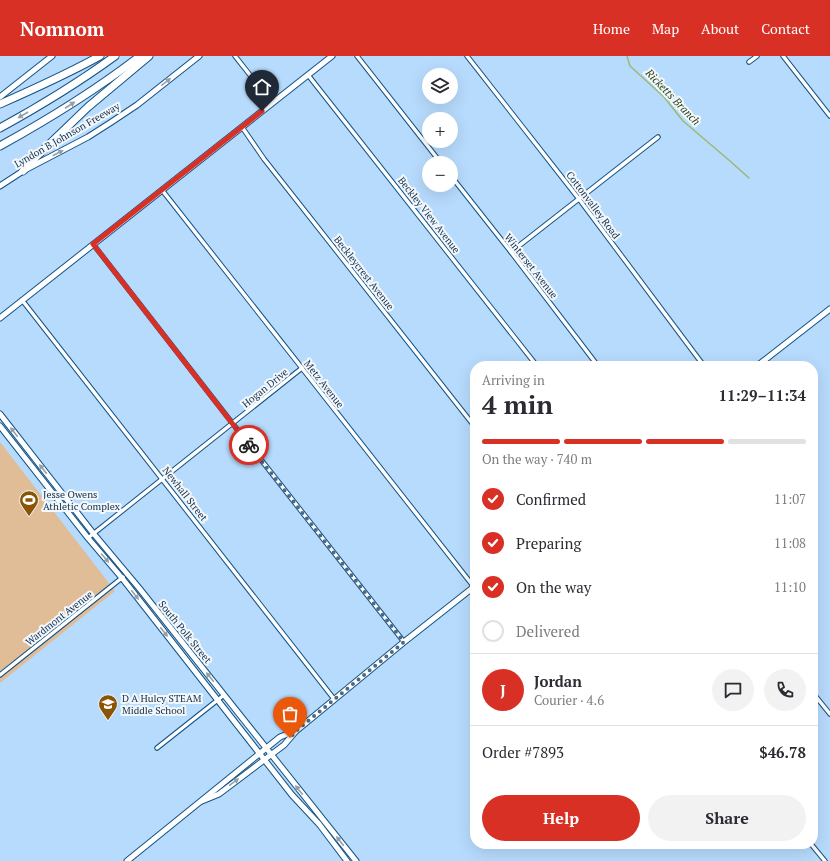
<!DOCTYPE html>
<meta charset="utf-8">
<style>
:root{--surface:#fff;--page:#f2f2f3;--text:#2b2b33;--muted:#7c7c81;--line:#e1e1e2;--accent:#d93025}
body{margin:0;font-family:"PT Serif",serif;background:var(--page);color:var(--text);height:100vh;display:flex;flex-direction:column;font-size:15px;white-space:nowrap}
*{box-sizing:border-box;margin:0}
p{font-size:13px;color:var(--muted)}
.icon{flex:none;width:22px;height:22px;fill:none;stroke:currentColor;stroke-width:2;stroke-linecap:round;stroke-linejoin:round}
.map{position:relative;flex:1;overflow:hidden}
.drawer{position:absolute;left:470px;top:305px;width:348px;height:488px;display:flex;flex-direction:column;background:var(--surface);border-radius:16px;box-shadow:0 4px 16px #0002}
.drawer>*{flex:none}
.buttons{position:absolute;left:422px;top:12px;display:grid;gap:8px}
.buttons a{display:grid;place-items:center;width:36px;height:36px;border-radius:50%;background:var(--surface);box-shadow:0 4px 16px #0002;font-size:20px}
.pin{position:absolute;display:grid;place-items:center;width:34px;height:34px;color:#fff;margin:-41px -17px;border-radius:50% 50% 50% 0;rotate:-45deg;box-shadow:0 0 4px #0007}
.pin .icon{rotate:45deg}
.courier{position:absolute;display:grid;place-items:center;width:40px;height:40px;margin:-20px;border:3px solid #d93025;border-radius:50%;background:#fff;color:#222;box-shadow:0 1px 5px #0007}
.overview em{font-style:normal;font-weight:800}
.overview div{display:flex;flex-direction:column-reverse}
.overview{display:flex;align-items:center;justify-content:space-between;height:68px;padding:0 12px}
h1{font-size:26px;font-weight:800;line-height:30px}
.bar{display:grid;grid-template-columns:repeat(4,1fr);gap:6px 4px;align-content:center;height:48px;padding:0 12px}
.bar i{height:5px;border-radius:3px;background:var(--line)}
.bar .on{background:var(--accent)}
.bar p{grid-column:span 4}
.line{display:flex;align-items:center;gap:10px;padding:0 12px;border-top:1px solid var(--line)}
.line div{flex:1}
.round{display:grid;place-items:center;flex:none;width:42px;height:42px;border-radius:21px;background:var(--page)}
ol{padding:0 12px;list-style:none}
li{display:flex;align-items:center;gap:12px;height:44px}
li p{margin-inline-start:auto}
li .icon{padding:4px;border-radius:50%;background:var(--accent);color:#fff;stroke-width:4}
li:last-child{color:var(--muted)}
li i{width:22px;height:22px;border:2px solid var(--line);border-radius:50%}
.action{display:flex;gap:8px;margin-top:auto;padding:8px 12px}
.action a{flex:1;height:46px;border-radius:24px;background:var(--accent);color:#fff;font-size:16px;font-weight:800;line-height:46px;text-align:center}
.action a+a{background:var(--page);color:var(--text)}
header{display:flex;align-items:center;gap:24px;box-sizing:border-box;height:56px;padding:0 20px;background:var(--accent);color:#fff}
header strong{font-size:19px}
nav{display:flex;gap:22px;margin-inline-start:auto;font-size:14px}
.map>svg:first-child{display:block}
.garden{fill:#e0bc97}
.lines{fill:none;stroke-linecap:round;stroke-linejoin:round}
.stream{stroke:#9bb973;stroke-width:1.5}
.street-casing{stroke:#155384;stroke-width:5.5}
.secondary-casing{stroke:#155384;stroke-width:7}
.highway-casing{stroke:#155384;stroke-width:9}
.street{stroke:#fff;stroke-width:3.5}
.secondary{stroke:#fff;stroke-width:5}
.highway{stroke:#fff;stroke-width:7}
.oneway{fill:#95a0aa}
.done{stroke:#4d6a84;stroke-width:4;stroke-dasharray:0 7.2}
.route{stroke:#d93025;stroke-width:5}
.labels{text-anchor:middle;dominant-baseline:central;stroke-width:4;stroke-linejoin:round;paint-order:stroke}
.street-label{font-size:10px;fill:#142d43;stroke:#f2f8fe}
.poi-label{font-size:10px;fill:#142d43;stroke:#f2f8fe;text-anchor:start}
.water-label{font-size:11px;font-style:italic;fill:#2f420f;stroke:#f2f8fe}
</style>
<header>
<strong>Nomnom</strong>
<nav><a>Home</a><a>Map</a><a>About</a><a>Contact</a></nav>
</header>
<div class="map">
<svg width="830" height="805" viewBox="0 0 830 805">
<rect width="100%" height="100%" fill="#b7dbfd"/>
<path class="garden" d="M0,386L115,535L0,627Z"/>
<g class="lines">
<path class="stream" d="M627,0L630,10L664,41L683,65L730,105L749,122"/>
<g class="street-casing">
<g id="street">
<path d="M235,0L272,47"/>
<path d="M357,0L441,107"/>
<path d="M467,0L579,143L704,310"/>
<path d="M783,0L830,60"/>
<path d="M749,6L757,0"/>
<path d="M308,19L537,310"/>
<path d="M242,71L264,103L475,371"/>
<path d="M451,120L511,196L598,310"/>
<path d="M162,134L474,531"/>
<path d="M93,188L233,368L404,586"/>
<path d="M511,196L658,81"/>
<path d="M22,244L334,643"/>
<path d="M88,482L302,312"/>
<path d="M0,619L123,521"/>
<path d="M813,637L830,658"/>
<path d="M157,692L224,639"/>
<path d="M811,788L825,805"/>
</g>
</g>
<g class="secondary-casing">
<g id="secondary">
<path d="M0,41L52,0"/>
<path d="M0,130L23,115L88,81L110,67L137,49L199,0"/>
<path d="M0,262L332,0"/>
<path d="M757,310L830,253"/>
<path d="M0,358L93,477L139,532L356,805"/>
<path d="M0,370L88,482L122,522L292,739L319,768L347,805"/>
<path d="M202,745L219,738L264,704L284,689L296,675L404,586L475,530"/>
<path d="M127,805L280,681L295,675"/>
</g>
</g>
<g class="highway-casing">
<g id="highway">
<path d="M0,48C34,33 67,18 100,0"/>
<path d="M0,72C40,50 78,27 115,0"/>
<path d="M0,90C49,63 96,34 140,0"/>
<path d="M23,115L36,101L88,51L149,0"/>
</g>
</g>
<use href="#street" class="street"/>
<use href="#secondary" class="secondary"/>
<use href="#highway" class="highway"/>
</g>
<defs><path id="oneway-solid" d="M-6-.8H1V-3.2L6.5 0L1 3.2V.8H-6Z"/></defs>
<g class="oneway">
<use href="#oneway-solid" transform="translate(166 26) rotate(-38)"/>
<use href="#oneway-solid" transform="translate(70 49) rotate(-33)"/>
<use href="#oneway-solid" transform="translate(23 59) rotate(150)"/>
<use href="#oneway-solid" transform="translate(58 97) rotate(-28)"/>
<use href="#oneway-solid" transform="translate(14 376) rotate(-128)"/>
<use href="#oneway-solid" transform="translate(43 413) rotate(-128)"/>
<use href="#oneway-solid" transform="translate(105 502) rotate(50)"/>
<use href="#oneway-solid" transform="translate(135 539) rotate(52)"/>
<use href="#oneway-solid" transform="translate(164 576) rotate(52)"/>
<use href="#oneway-solid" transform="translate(210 621) rotate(-129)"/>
<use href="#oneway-solid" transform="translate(234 726) rotate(-36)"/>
<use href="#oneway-solid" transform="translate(299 734) rotate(-129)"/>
<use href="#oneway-solid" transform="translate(340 785) rotate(-128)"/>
</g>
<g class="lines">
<path class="done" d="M249,389L404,586L296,675L290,682"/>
<path class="route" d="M249,389L93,188L262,55"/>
</g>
<defs>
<g id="stadium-pin" transform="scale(1)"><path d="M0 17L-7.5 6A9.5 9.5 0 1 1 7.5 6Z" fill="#8b5506" stroke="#f2f8fe"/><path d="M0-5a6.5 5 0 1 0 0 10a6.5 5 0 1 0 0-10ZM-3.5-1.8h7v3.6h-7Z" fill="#fff"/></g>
<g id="school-pin" transform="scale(1)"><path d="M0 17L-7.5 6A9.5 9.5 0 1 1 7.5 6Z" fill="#8b5506" stroke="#f2f8fe"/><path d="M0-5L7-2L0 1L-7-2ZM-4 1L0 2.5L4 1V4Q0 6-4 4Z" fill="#fff"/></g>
</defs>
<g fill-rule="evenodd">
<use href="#stadium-pin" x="29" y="444"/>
<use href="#school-pin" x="108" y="648"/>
</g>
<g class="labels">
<g class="street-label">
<text transform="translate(67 79) rotate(-30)">Lyndon B Johnson Freeway</text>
<text transform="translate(593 149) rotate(53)">Cottonvalley Road</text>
<text transform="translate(429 159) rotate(52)">Beckley View Avenue</text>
<text transform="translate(531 210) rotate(52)">Winterset Avenue</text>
<text transform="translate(364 217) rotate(52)">Beckleycrest Avenue</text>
<text transform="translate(324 328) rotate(52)">Metz Avenue</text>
<text transform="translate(265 332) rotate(-39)">Hogan Drive</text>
<text transform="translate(185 438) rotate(52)">Newhall Street</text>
<text transform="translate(59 562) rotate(-38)">Wardmont Avenue</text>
<text transform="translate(185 576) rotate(51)">South Polk Street</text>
</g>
<g class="poi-label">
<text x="43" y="438">Jesse Owens<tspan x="43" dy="12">Athletic Complex</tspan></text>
<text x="122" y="642">D A Hulcy STEAM<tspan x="122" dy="12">Middle School</tspan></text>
</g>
<g class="water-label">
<text transform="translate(673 41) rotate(46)">Ricketts Branch</text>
</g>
</g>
</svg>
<div class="buttons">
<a><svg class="icon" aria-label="layers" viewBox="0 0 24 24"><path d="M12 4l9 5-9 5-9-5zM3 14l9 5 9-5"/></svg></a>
<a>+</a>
<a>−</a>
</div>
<div class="pin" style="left:290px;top:682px;background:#ea580c"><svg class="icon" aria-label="bag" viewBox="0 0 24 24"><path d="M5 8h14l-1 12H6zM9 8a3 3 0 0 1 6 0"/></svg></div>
<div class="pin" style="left:262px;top:55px;background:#1f2937"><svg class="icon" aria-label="home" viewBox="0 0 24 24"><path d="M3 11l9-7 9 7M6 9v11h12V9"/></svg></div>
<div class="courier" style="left:249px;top:389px"><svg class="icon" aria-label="bike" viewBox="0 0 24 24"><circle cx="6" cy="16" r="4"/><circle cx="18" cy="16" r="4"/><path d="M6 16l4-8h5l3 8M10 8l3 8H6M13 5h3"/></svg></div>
<section class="drawer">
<div class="overview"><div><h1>4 min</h1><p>Arriving in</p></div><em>11:29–11:34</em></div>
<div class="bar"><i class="on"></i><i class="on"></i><i class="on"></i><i></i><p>On the way · 740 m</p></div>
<ol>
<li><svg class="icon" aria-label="check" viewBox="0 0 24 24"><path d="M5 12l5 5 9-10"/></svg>Confirmed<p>11:07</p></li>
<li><svg class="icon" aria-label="check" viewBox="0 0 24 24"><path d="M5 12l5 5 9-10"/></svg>Preparing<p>11:08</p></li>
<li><svg class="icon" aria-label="check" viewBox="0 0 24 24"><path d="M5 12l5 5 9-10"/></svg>On the way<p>11:10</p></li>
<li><i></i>Delivered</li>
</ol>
<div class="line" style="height:72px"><b class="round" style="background:var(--accent);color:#fff">J</b><div><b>Jordan</b><p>Courier · 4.6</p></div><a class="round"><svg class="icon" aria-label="chat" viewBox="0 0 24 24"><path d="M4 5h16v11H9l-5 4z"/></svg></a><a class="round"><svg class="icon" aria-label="phone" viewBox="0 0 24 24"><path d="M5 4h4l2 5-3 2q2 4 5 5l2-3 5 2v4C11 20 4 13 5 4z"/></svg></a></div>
<div class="line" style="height:52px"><div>Order #7893</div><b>$46.78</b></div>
<div class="action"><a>Help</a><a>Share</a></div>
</section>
</div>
